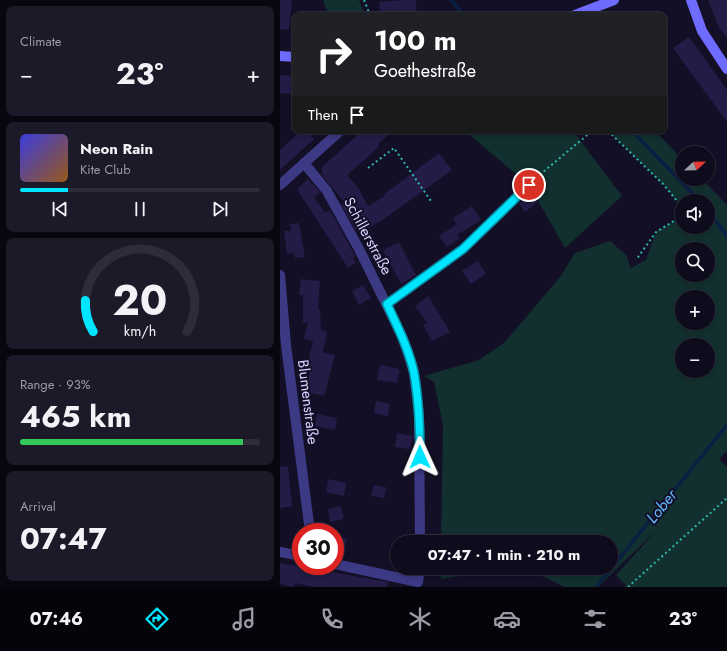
<!DOCTYPE html>
<meta charset="utf-8">
<style>
:root{--surface:#0e0b1c;--page:#1c1929;--text:#f1f3f6;--muted:#9b9ba3;--line:#2e2b3b;--accent:#00e5ff}
body{margin:0;font-family:Jost,sans-serif;background:var(--page);color:var(--text);height:100vh;display:flex;flex-direction:column;font-size:15px;white-space:nowrap}
*{box-sizing:border-box;margin:0}
p{font-size:13px;color:var(--muted)}
.icon{flex:none;width:22px;height:22px;fill:none;stroke:currentColor;stroke-width:2;stroke-linecap:round;stroke-linejoin:round}
.map{position:relative;flex:1;overflow:hidden}
.drawer{display:flex;flex-direction:column;gap:6px;padding:6px;background:#08060f;width:280px}
.drawer>*{flex:none}
.banner{position:absolute;left:12px;top:12px;width:375px;height:122px;border-radius:8px;box-shadow:0 2px 6px #0003,0 0 0 1px var(--line);background:#202124;color:#fff;overflow:hidden}
.needle{width:26px;rotate:68deg}
.controls{position:absolute;left:395px;top:146px;display:grid;gap:8px}
.controls a{display:grid;place-items:center;width:40px;height:40px;border-radius:50%;background:var(--surface);box-shadow:0 2px 6px #0003,0 0 0 1px var(--line);font-size:20px}
.speed{position:absolute;left:12px;top:523px;display:flex;gap:8px;font-size:20px;font-weight:700;text-align:center}
.speed>*{display:grid;place-content:center;width:52px;height:52px;border-radius:50%;background:var(--surface);box-shadow:0 2px 6px #0003,0 0 0 1px var(--line);line-height:1}
.speed .limit{border:6px solid #d22;background:#fff;color:#111}
.pin{position:absolute;display:grid;place-items:center;width:34px;height:34px;color:#fff;margin:-17px;border:2px solid #fff;border-radius:50%;box-shadow:0 1px 4px #0007}
.me{position:absolute;width:44px;margin:-22px;rotate:359deg;stroke-linejoin:round;filter:drop-shadow(0 0 3px #0008)}
.turn{display:flex;align-items:center;gap:14px;height:84px;padding:0 16px;font-size:18px}
.turn .icon{width:52px;height:52px;stroke-width:2.5}
.turn b{display:block;font-size:28px;line-height:34px}
.then{display:flex;align-items:center;height:38px;padding:0 16px;background:#0003;gap:8px;font-size:15px}
.big{font-size:30px;font-weight:700;line-height:1.1}
.drawer .tile{flex:1;display:flex;flex-direction:column;justify-content:center;gap:6px;min-width:0;padding:0 14px;border-radius:8px;background:var(--page)}
.drawer .dial{align-items:center;gap:0}
.dial svg{height:104px;overflow:visible;fill:none;stroke:var(--line);stroke-width:7;stroke-linecap:round;text-anchor:middle}
.dial text{fill:var(--text);stroke:none}
.song{display:flex;align-items:center;gap:12px}
.cover{width:48px;height:48px;border-radius:6px;background:linear-gradient(135deg,hsl(240 70% 55%),hsl(30 70% 35%))}
.played{height:4px;border-radius:2px;background:linear-gradient(90deg,var(--accent) 20%,var(--line) 20%)}
.keys{display:flex;justify-content:space-around;direction:ltr}
.heat{display:flex;justify-content:space-between;align-items:center;font-size:22px;direction:ltr}
.charge{height:6px;border-radius:3px;background:linear-gradient(90deg,#34c759 93%,var(--line) 0)}
.trip{position:absolute;left:110px;top:535px;width:228px;height:40px;border-radius:20px;background:var(--surface);box-shadow:0 2px 6px #0003,0 0 0 1px var(--line);font-weight:700;line-height:40px;text-align:center}
.dock{display:flex;height:64px;justify-content:space-around;align-items:center;background:#06040b;color:var(--muted)}
.dock .icon{width:28px;height:28px}
.dock .selected{color:var(--accent)}
.dock b{font-size:18px;color:var(--text)}
main{display:flex;flex:1;min-height:0}
.map>svg:first-child{display:block}
.green{fill:#12302f;fill-rule:evenodd}
.lines{fill:none;stroke-linecap:round;stroke-linejoin:round}
.stream{stroke:#0a1f44;stroke-width:3.5}
.building{fill:#241b47}
.path{stroke:#2fb8b0;stroke-width:2;stroke-dasharray:2 3;stroke-linecap:butt}
.street{stroke:#3d3a85;stroke-width:10}
.secondary{stroke:#6f6bff;stroke-width:10}
.route-casing{stroke:#0095a6;stroke-width:10}
.route{stroke:#00e5ff;stroke-width:7}
.labels{text-anchor:middle;stroke-width:4;stroke-linejoin:round;paint-order:stroke}
.street-label{font-size:15px;fill:#d9d4ff;stroke:#130f26}
.water-label{font-size:16px;font-style:italic;fill:#62b6ff;stroke:#130f26}
</style>
<main>
<section class="drawer">
<div class="tile"><p>Climate</p>
<div class="heat"><a>−</a><b class="big">23°</b><a>+</a></div>
</div>
<div class="tile">
<div class="song"><i class="cover"></i><div><b>Neon Rain</b><p>Kite Club</p></div></div>
<div class="played"></div>
<div class="keys"><svg class="icon" aria-label="previous" viewBox="0 0 24 24"><path d="M18 5L8 12l10 7zM5 5v14"/></svg><svg class="icon" aria-label="pause" viewBox="0 0 24 24"><path d="M8 5v14M16 5v14"/></svg><svg class="icon" aria-label="next" viewBox="0 0 24 24"><path d="M6 5l10 7-10 7zM19 5v14"/></svg></div>
</div>
<div class="tile dial"><svg viewBox="0 0 100 80">
<path d="M14 69A42 42 0 1 1 86 69"/>
<path d="M14 69A42 42 0 0 1 8 45" stroke="#00e5ff"/>
<text x="50" y="56" font-size="32" font-weight="700">20</text>
<text x="50" y="72" font-size="11">km/h</text>
</svg></div>
<div class="tile"><p>Range · 93%</p><b class="big">465 km</b><div class="charge"></div></div>
<div class="tile"><p>Arrival</p><b class="big">07:47</b></div>
</section>
<div class="map">
<svg width="447" height="587" viewBox="0 0 447 587">
<rect width="100%" height="100%" fill="#130f26"/>
<g class="green">
<polygon points="43,0 79,0 84,13 51,15 48,13"/>
<polygon points="185,131 293,131 342,196 285,248 249,185"/>
<path d="M 328,131 L 375,131 L 402,159 L 402,179 L 422,179 L 447,205 L 447,451 L 439,459 L 447,467 L 447,587 L 347,587 L 336,575 L 377,530 L 318,587 L 284,587 L 248,568 L 331,568 L 331,542 L 161,542 L 163,425 L 154,382 L 144,376 L 199,360 L 225,342 L 280,277 L 295,253 L 330,241 L 346,255 L 351,268 L 366,260 L 376,232 L 402,216 L 402,207 L 383,184 ZM 402,201 L 428,201 L 428,227 L 402,227 ZM 402,249 L 428,249 L 428,275 L 402,275 ZM 402,297 L 428,297 L 428,323 L 402,323 ZM 402,345 L 428,345 L 428,371 L 402,371 Z"/>
<polygon points="161,568 224,568 161,579"/>
</g>
<g class="lines">
<g class="stream">
<polyline points="171,0 184,15"/>
<polyline points="230,15 242,12 247,15"/>
<polyline points="352,131 420,201"/>
<polyline points="428,210 447,236"/>
<polyline points="316,587 447,425"/>
</g>
</g>
<g class="building">
<polygon points="0,0 12,0 9,30 0,29"/>
<polygon points="122,0 136,0 137,15 101,15 99,2"/>
<polygon points="428,0 447,0 447,38 439,28"/>
<polygon points="409,37 447,90 447,122 393,48"/>
<polygon points="0,75 14,76 12,94 0,93"/>
<polygon points="21,131 26,131 34,139 0,170 0,150"/>
<polygon points="82,131 113,131 98,144 99,147 67,175 77,186 88,206 105,196 103,195 159,153 172,170 104,219 84,231 75,229 61,204 64,202 42,175 42,167"/>
<polygon points="28,179 40,192 34,197 45,213 50,210 75,256 73,258 76,263 68,268 17,189"/>
<polygon points="251,193 258,202 245,212 239,204"/>
<polygon points="192,206 201,220 177,235 180,238 167,247 159,236 177,224 173,218"/>
<polygon points="19,223 25,257 15,258 14,253 7,254 4,231 11,231 10,224"/>
<polygon points="119,242 136,275 121,284 103,250"/>
<polygon points="198,261 206,274 191,284 182,271"/>
<polygon points="21,279 40,281 38,309 40,309 41,330 47,332 43,352 55,355 44,396 25,392 31,366 27,365 33,341 24,339 28,322 23,323 23,295 19,295"/>
<polygon points="83,285 91,298 79,305 72,291"/>
<polygon points="148,296 170,332 152,341 143,325 147,323 135,306"/>
<polygon points="100,365 120,369 117,383 97,380"/>
<polygon points="96,401 110,404 108,416 94,413"/>
<polygon points="37,414 57,418 55,430 35,426"/>
<polygon points="117,433 133,436 130,449 115,447"/>
<polygon points="8,466 12,506 0,508 0,467"/>
<polygon points="48,479 66,483 64,496 46,492"/>
<polygon points="94,485 106,487 104,498 91,496"/>
<polygon points="61,506 64,519 50,522 48,509"/>
<polygon points="55,537 67,539 65,553 55,551"/>
<polygon points="0,563 108,582 107,587 35,587 15,583 13,587 0,584"/>
</g>
<g class="lines">
<g class="path">
<polyline points="84,0 90,15"/>
<polyline points="328,131 383,184 402,207 402,216 376,232 356,260"/>
<polyline points="88,168 114,148 151,201"/>
<polyline points="256,178 312,131"/>
<polyline points="348,587 447,498"/>
</g>
<g class="street">
<polyline points="24,163 47,191 79,249 122,336 134,372 139,415 140,542"/>
<polyline points="0,185 60,131"/>
<polyline points="0,275 6,345 30,532"/>
<polyline points="107,304 183,249 249,185"/>
<polyline points="0,552 21,556"/>
<polyline points="55,564 138,582 140,568"/>
</g>
<g class="secondary">
<polyline points="411,0 422,31 447,69"/>
<polyline points="295,15 334,0"/>
<polyline points="0,56 15,57"/>
</g>
</g>
<g class="lines">
<defs>
<path id="route" d="M 140,457 C 140,429 139,401 134,373 C 129,349 117,326 107,304 L 183,249 L 249,185"/>
</defs>
<use href="#route" class="route-casing"/>
<use href="#route" class="route"/>
</g>
<g class="labels">
<g class="street-label">
<text transform="translate(88 236) rotate(62)" y="5">Schillerstraße</text>
<text transform="translate(28 402) rotate(83)" y="5">Blumenstraße</text>
</g>
<g class="water-label">
<text transform="translate(381 506) rotate(-51)" y="6">Lober</text>
</g>
</g>
</svg>
<div class="controls">
<a><svg class="needle" viewBox="-14 -14 28 28"><path d="M0-13l5 13h-10z" fill="#e53935"/><path d="M0 13l5-13h-10z" fill="#9b9ba3"/></svg></a>
<a><svg class="icon" aria-label="sound" viewBox="0 0 24 24"><path d="M4 9h4l5-4v14l-5-4H4zM17 9q2 3 0 6"/></svg></a>
<a><svg class="icon" aria-label="search" viewBox="0 0 24 24"><circle cx="10" cy="10" r="6"/><path d="M15 15l6 6"/></svg></a>
<a>+</a>
<a>−</a>
</div>
<div class="speed"><div class="limit">30</div></div>
<div class="pin" style="left:249px;top:185px;background:#d93025"><svg class="icon" aria-label="arrive" viewBox="0 0 24 24"><path d="M6 21V4h12l-3 4 3 4H6"/></svg></div>
<svg class="me" style="left:140px;top:457px" viewBox="-20 -20 40 40"><path d="M0-17L14 15 0 8-14 15z" fill="#00e5ff" stroke="#fff" stroke-width="4"/></svg>
<div class="trip">07:47 · 1 min · 210 m</div>
<div class="banner">
<div class="turn"><svg class="icon" aria-label="right" viewBox="0 0 24 24"><path d="M7 20v-9h11M14 6l5 5-5 5"/></svg><div><b>100 m</b>Goethestraße</div></div>
<div class="then">Then<svg class="icon" aria-label="arrive" viewBox="0 0 24 24"><path d="M6 21V4h12l-3 4 3 4H6"/></svg></div>
</div>
</div>
</main>
<nav class="dock">
<b>07:46</b>
<svg class="icon selected" aria-label="directions" viewBox="0 0 24 24"><path d="M12 3l9 9-9 9-9-9zM9 14v-3h6M13 9l2 2-2 2"/></svg>
<svg class="icon" aria-label="music" viewBox="0 0 24 24"><path d="M9 18V5l10-2v13"/><circle cx="6" cy="18" r="3"/><circle cx="16" cy="16" r="3"/></svg>
<svg class="icon" aria-label="phone" viewBox="0 0 24 24"><path d="M5 4h4l2 5-3 2q2 4 5 5l2-3 5 2v4C11 20 4 13 5 4z"/></svg>
<svg class="icon" aria-label="climate" viewBox="0 0 24 24"><path d="M12 3v18M4 7l16 10M4 17L20 7"/></svg>
<svg class="icon" aria-label="car" viewBox="0 0 24 24"><path d="M5 17H2v-5l4-1 3-4h7l3 4 3 1v5h-3M9 17h6M6 11h13"/><circle cx="7" cy="17" r="2"/><circle cx="17" cy="17" r="2"/></svg>
<svg class="icon" aria-label="filters" viewBox="0 0 24 24"><path d="M4 7h16M4 17h16"/><circle cx="9" cy="7" r="2"/><circle cx="15" cy="17" r="2"/></svg>
<b>23°</b>
</nav>
